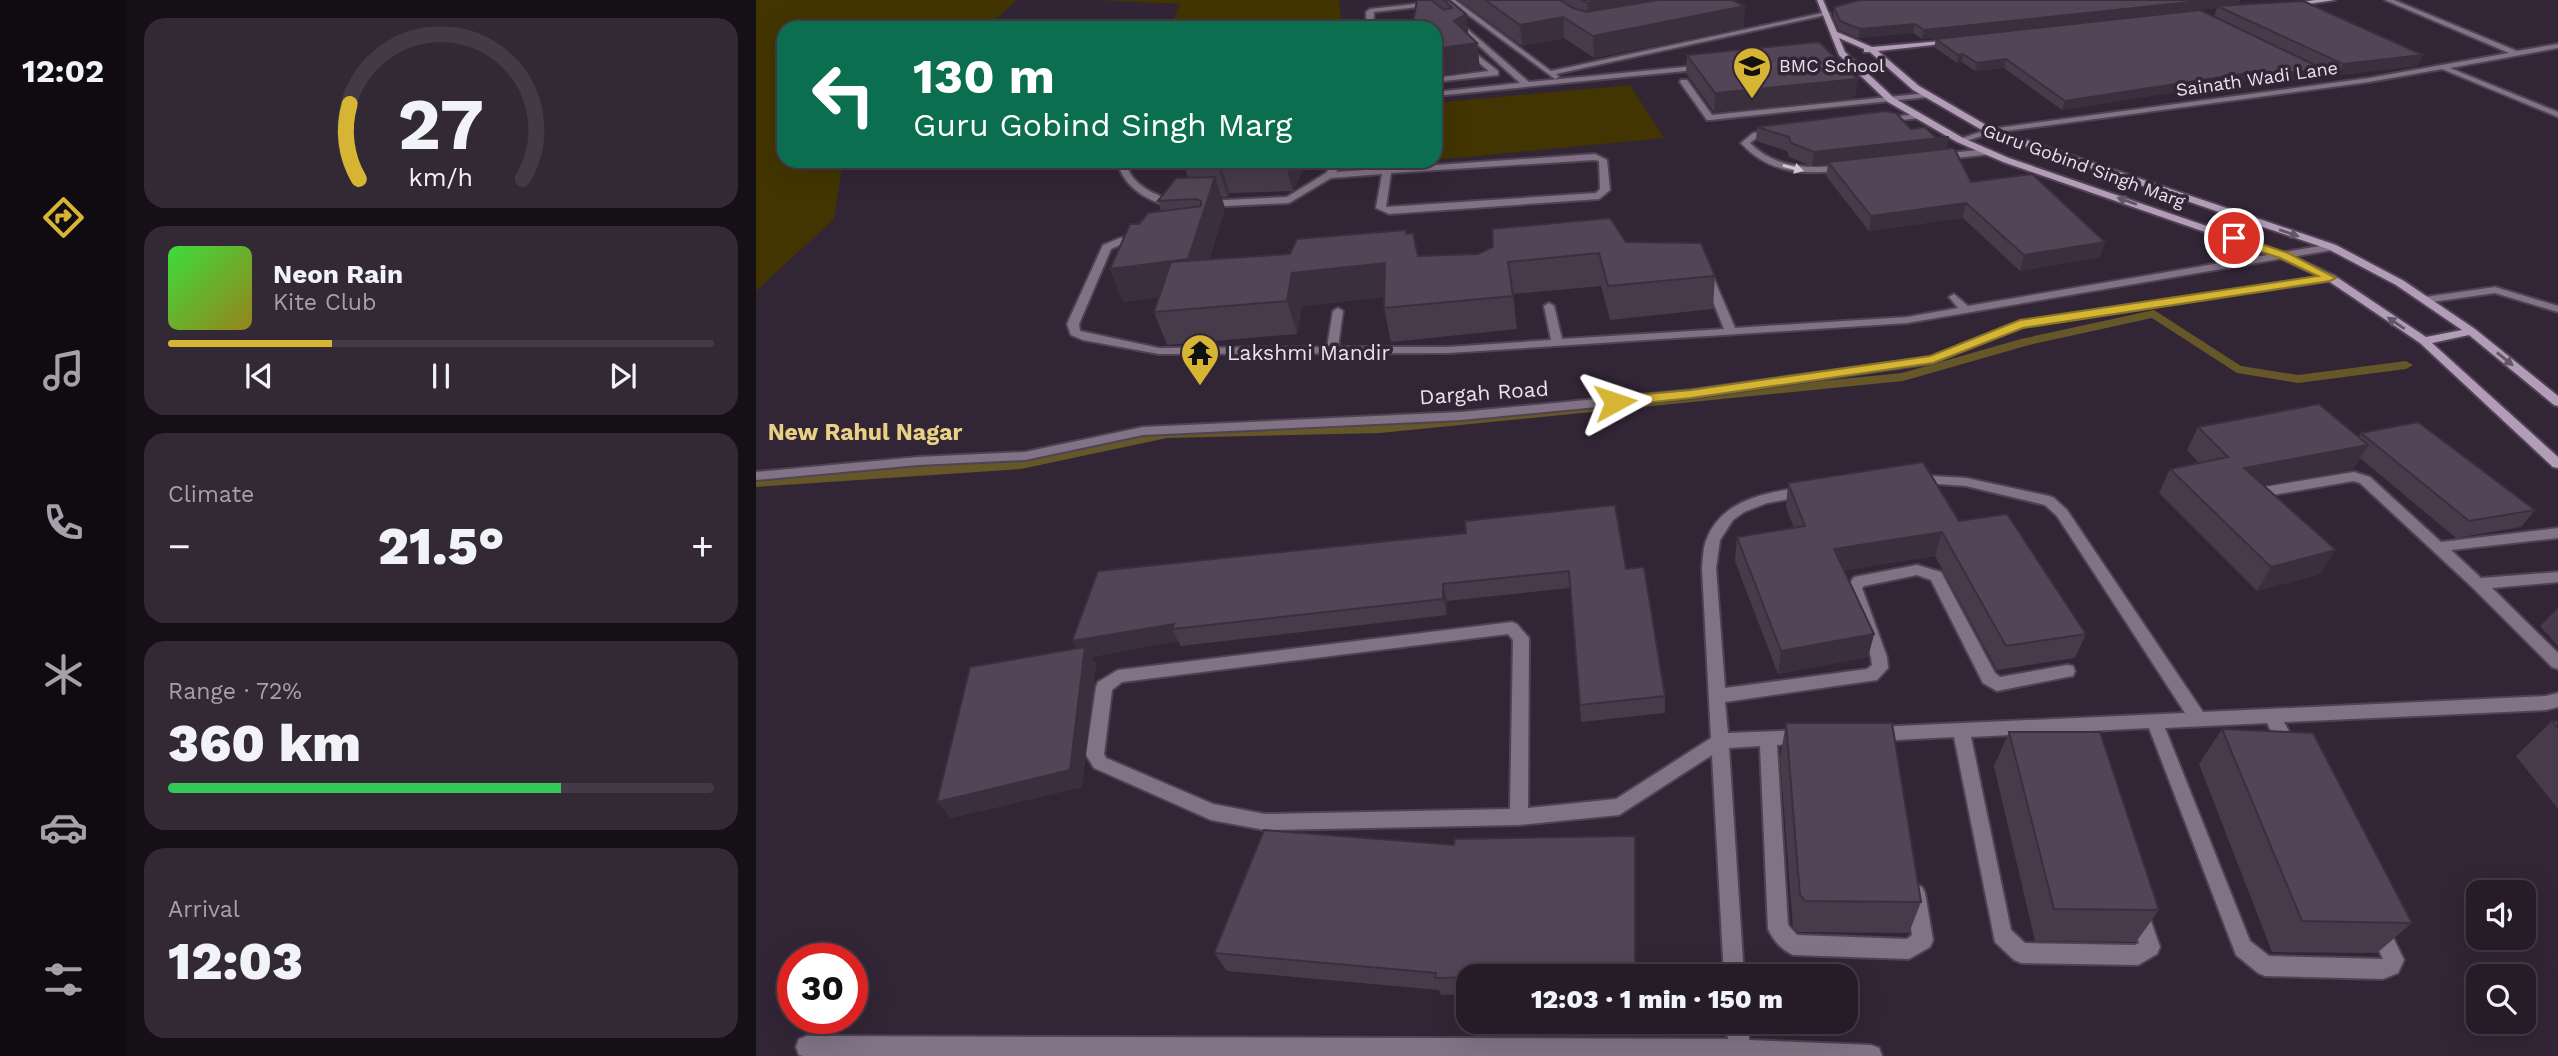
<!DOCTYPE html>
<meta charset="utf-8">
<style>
:root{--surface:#261c28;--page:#322934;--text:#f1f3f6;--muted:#a4a1a8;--line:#423a45;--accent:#d6b534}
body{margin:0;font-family:"Work Sans",sans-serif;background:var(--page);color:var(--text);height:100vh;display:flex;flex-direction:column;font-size:26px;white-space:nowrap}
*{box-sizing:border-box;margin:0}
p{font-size:23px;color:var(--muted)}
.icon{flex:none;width:38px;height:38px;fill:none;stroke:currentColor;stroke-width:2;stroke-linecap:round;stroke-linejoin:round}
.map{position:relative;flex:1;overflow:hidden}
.side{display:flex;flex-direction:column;gap:18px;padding:18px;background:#150f16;width:630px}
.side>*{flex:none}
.banner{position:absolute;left:21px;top:21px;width:665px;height:147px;border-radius:21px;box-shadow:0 7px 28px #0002,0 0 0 2px var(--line);background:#0b6e4f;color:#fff;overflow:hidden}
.buttons{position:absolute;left:1710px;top:880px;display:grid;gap:14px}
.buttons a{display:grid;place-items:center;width:70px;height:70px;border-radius:14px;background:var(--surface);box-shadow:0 7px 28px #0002,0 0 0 2px var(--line);font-size:35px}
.speed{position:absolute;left:21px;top:943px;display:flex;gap:14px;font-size:35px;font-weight:700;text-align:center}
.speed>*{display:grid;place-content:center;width:91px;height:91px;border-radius:50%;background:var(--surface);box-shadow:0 7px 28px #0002,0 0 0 2px var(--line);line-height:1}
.speed .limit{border:10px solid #d22;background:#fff;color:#111}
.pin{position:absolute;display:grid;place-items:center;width:60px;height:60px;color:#fff;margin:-30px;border:4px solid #fff;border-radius:50%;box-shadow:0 2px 7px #0007}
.me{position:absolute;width:77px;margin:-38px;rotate:85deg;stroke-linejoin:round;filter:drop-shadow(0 0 5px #0008)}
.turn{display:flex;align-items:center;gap:24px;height:147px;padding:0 21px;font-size:32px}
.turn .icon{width:91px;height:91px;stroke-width:2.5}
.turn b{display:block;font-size:49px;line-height:60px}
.big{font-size:52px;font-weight:800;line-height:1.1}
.side .tile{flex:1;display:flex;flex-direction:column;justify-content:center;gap:10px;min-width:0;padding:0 24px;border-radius:21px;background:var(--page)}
.side .dial{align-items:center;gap:0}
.dial svg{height:182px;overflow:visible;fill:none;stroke:var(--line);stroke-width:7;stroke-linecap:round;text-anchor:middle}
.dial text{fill:var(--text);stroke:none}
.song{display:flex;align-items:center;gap:21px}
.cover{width:84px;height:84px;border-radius:10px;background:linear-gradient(135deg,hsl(120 70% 55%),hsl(50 70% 35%))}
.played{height:7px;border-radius:4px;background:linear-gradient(90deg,var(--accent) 30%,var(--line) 30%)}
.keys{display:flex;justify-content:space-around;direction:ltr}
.heat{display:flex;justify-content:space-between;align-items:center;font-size:38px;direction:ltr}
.charge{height:10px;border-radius:5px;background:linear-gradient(90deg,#34c759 72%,var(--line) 0)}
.trip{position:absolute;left:700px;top:964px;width:402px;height:70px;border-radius:21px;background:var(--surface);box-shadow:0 7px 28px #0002,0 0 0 2px var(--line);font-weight:800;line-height:70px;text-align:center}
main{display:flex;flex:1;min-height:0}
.menu{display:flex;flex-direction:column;width:126px;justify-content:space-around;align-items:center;background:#0f0b10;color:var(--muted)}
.menu .icon{width:49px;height:49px}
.menu .active{color:var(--accent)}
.menu b{font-size:32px;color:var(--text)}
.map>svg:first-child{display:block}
.green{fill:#423501}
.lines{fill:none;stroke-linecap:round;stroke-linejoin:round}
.stream{fill:#655728;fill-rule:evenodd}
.lane-casing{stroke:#4f4353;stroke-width:4}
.street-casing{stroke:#4f4353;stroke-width:4}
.secondary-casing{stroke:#4f4353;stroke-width:4}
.lane{fill:#817385;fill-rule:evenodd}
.street{fill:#817385;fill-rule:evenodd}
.secondary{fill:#b29cb8;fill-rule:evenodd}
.wall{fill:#473b4b}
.shaded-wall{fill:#3a303d}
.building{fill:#534557;stroke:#3a303d;stroke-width:2}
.oneway{fill:#d0c6d2}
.oneway2{fill:#65556a}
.route{fill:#d6b534;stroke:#8b7622;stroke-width:2}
.labels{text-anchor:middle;stroke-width:7;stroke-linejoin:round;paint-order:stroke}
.far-poi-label{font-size:18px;fill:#eae1ec;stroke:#322536;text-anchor:start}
.far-street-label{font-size:18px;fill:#eae1ec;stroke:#322536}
.poi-label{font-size:21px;fill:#eae1ec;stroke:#322536;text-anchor:start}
.street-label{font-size:21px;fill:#eae1ec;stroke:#322536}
.neighbourhood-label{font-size:23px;font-weight:bold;fill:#e8d184;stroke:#322536}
</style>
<main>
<nav class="menu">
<b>12:02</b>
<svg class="icon active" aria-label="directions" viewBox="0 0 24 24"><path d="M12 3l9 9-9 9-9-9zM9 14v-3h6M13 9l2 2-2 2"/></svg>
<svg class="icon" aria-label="music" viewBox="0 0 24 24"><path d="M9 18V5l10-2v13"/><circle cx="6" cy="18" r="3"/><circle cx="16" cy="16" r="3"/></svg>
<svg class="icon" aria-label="phone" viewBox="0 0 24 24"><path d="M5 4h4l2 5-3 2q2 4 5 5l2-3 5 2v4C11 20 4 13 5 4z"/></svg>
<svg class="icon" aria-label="climate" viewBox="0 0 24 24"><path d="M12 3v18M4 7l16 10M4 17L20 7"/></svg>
<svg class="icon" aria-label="car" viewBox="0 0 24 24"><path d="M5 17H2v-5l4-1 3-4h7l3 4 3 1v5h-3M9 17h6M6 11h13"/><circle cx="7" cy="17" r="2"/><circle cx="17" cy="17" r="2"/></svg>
<svg class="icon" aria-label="filters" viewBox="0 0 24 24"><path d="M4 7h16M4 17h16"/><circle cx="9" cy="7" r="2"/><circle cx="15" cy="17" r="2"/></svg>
</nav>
<section class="side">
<div class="tile dial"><svg viewBox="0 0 100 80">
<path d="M14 69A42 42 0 1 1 86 69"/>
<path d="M14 69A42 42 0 0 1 10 36" stroke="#d6b534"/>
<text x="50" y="56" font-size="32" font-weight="700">27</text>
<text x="50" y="72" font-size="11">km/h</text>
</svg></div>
<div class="tile">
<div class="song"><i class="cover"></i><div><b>Neon Rain</b><p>Kite Club</p></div></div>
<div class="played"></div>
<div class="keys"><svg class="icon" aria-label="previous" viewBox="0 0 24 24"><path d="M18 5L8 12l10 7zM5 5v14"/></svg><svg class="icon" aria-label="pause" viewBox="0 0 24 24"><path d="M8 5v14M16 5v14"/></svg><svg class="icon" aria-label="next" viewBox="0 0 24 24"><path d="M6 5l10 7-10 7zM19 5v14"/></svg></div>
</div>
<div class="tile"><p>Climate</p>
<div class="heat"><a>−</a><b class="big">21.5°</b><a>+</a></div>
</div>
<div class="tile"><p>Range · 72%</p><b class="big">360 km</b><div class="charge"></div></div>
<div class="tile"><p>Arrival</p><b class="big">12:03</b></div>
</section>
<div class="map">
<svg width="1802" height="1056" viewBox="0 0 1802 1056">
<rect width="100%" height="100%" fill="#322536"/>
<g class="green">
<polygon points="0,0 261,0 230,28 28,28 28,161 87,161 78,219 0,291"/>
<polygon points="340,0 583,0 586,28 414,28 424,4"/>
<polygon points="874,85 908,138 679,160 679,103"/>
</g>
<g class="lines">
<polygon class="stream" points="1398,310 1485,366 1542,375 1650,361 1657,365 1650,369 1542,383 1481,373 1396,318 1273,345 1147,381 624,433 411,438 265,469 0,487 0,477 265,459 411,430 624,425 1146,373 1265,339"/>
<defs>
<polygon id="lane" points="925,80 931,80 956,115 1172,93 1176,95 1172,97 954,120 951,120 924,82"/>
<g id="street">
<polygon points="692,0 699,0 795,71 1071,12 1074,14 800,74 803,77 799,79"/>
<polygon points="1629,0 1638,0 1761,51 1802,44 1802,48 1694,68 1802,112 1802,117 1686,69 1613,82 1235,133 1204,143 1200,140 1234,129 1613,78 1753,53"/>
<polygon points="677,2 679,5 618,12 617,28 611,28 610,12 614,9"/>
<polygon points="697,20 701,20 773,82 949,65 953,67 949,69 679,96 679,92 764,83 697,22"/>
<polygon points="710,46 742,71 742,75 679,82 679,78 733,71 707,50"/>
<polygon points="1162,114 1165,114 1165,118 1126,122 1122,120 1126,118"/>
<path d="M 1019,130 L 1023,133 L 1022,135 L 1002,137 L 994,143 C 1020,169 1054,169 1089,165 L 1093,168 C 1086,172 1075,172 1066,172 C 1035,174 1006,167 985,143 L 997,133 Z"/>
<polygon points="1232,149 1236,152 1235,154 1183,160 1179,157 1183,154"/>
<path d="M 839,154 L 851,160 L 854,190 L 843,199 L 633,214 L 620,208 L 626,174 L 575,178 L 533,203 L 450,207 L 445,204 L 450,201 L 531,197 L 570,173 L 579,161 L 588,161 L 580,172 ZM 838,160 L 843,161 L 844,189 L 840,193 L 630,207 L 635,173 Z"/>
<path d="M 369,161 L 377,161 L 372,169 C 380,188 404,197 422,202 L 422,206 C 401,207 371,190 364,169 Z"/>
<polygon points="386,237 389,238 389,242 366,244 355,249 323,324 324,331 403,348 571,347 577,311 582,308 587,311 582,347 692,347 795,340 788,306 793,303 798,306 806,339 968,329 945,272 950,269 955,272 979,328 1151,317 1202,308 1193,297 1198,294 1212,306 1576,244 1581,247 1576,250 1151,323 692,353 403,354 327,340 315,335 311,324 347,245 364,238"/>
<polygon points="1575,275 1579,276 1579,280 1266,327 1177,363 935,398 705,420 387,435 269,460 162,465 0,480 0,472 162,457 269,452 387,427 705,412 935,390 1175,357 1264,321"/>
<polygon points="1739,287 1802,306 1802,312 1739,293 1669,303 1664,300 1669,297"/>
<polygon points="1598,472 1614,477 1685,542 1802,528 1802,538 1695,550 1725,578 1802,572 1802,582 1736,588 1802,653 1802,669 1796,667 1717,588 1604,483 1597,481 1511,496 1506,502 1501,504 1494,499 1502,489 1507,487"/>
<polygon points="1160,475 1210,478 1293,496 1298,498 1311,510 1447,712 1790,696 1802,693 1802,707 1790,710 1528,722 1542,749 1539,754 1533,756 1527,754 1511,723 1409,728 1494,941 1513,956 1627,959 1613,930 1616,923 1623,920 1630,923 1648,960 1642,973 1627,979 1509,976 1502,973 1480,955 1393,728 1215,737 1255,930 1269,943 1379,945 1383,943 1373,914 1376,907 1383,905 1390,907 1404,947 1401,954 1382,965 1265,963 1258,960 1239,942 1198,737 1119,741 1113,739 1111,734 1113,729 1119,727 1429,713 1301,516 1289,505 1210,486 1155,482 1153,479"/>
<path d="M 1050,487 L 1057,492 L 1055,495 L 1011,503 L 988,512 L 977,520 L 964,540 L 960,568 L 969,688 L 1111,669 L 1116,665 L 1115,657 L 1091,587 L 1098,577 L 1161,565 L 1185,572 L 1239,673 L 1244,677 L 1311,665 L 1317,666 L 1319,671 L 1317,676 L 1311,677 L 1241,691 L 1227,683 L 1175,580 L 1161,575 L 1108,586 L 1106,588 L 1131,657 L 1132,668 L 1121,680 L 969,702 L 972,733 L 1046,730 L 1052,732 L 1054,737 L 1052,742 L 1021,745 L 1032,925 L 1041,935 L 1151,939 L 1156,935 L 1149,893 L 1152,887 L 1159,884 L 1166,887 L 1169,893 L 1177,940 L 1174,947 L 1153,959 L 1037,955 C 1026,950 1017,940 1012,929 L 1004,746 L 973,748 L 988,976 L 968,976 L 956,755 L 863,815 L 763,825 L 509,830 L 455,820 L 338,768 L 330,755 L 340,687 L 342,682 L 362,670 L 756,622 L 761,624 L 773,638 L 772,808 L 860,799 L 955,738 L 946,568 C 947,559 947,549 950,541 C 965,499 1011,492 1050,487 ZM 752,634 L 757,640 L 754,809 L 509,814 L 457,804 L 350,758 L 348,754 L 356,690 L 366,682 Z"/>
<polygon points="970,1022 992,1022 993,1040 1115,1045 1123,1048 1126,1056 47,1056 43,1055 40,1047 43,1039 51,1036 972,1039"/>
</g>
<g id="secondary">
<path d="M 1061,0 L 1067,0 L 1081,32 L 1116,47 L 1197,40 L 1195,43 L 1122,51 L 1163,86 L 1237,129 L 1580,245 L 1648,281 L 1719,329 L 1802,396 L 1802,406 L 1798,405 L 1713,335 L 1676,343 L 1802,457 L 1802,468 L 1797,467 L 1664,343 L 1571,280 L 1524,258 L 1247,162 L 1201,142 L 1132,102 L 1083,55 ZM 1083,38 L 1108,49 L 1108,52 L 1114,52 L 1157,90 L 1231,133 L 1572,249 L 1640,285 L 1706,330 L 1670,337 L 1579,276 L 1532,254 L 1253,158 L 1207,138 L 1138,98 L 1089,52 Z"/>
<polygon points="1559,0 1579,0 1532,7 1529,5"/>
</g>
</defs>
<use href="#lane" class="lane-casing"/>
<use href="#street" class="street-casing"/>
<use href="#secondary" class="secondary-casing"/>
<use href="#lane" class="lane"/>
<use href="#street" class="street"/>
<use href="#secondary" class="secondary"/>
</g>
<g class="wall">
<polygon points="677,0 693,0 710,14 712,35 721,43 724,70"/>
<polygon points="703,0 976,0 988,27 838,58 808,38 766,46"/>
<polygon points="1104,0 1484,0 1482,5 1667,55 1661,66 1582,75 1458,16 1461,8 1166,39 1157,33 1102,38 1083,30 1077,16 1078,7"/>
<polygon points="1180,39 1567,69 1563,77 1508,83 1501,79 1306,110 1248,68 1219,71 1206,62 1201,63 1178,47"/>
<polygon points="931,55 1099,98 958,112 930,73"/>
<polygon points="1001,127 1155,129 1191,148 1215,182 1344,257 1264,271 1207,218 1113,231 1070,176 1072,165 1056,166 1033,157 1031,151 1000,141"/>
<polygon points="434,161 551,161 537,191 473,193 472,197 465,197 469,208 453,260 534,254 650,234 662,256 722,254 870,242 959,276 957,309 854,320 845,286 757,294 761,329 635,342 628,308 628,297 546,306 541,334 411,345 398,312 403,297 367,302 354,269 383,224 405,211 402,201 432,178 429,168"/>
<polygon points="1442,427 1602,437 1605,433 1779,510 1765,527 1700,538 1604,458 1597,469 1508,486 1564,574 1501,591 1403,493 1414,469 1443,463 1431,450"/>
<polygon points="1032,483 1203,521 1330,634 1319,658 1241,670 1179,556 1088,570 1118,634 1112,657 1022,674 979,561 981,537 1038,528 1030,507"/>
<polygon points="870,569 909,696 909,713 825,722 814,588 691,601 691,615 425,646 422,641 335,657 340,664 326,787 195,818 181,802 321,648 342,571"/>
<polygon points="1802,608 1802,646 1784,626"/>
<polygon points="1796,721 1802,721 1802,809 1760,756"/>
<polygon points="1030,723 1165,902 1153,933 1042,932 1037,927 1024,758"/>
<polygon points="1466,729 1656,923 1621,953 1516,952 1443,764"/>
<polygon points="1253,732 1403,910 1380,942 1279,941 1238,766"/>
<polygon points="879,855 879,976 712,976 712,994 685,995 683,990 471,971 458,953"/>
</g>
<g class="shaded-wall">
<polygon points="846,0 915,0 832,23 831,3"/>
<polygon points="1454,0 1484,0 1482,5 1461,6 1461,8 1166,39 1168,30"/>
<polygon points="989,6 988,27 838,58 837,36"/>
<polygon points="710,14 713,40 721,43 724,70 679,77 679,49 698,21"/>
<polygon points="807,17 808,38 766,46 764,25"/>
<polygon points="1159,24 1157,33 1102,38 1104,29"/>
<polygon points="1207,54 1206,62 1201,63 1202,55"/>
<polygon points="1667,55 1661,66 1582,75 1587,64"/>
<polygon points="1250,59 1248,68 1219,71 1221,63"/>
<polygon points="1567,69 1563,77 1508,83 1512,75"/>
<polygon points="1504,71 1501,79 1306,110 1309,101"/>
<polygon points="1102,79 1099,98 958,112 959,93"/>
<polygon points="1193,137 1190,151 1072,162 1072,165 1056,166 1058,152"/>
<polygon points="529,161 551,161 537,191"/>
<polygon points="464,162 473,193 472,197 462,167"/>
<polygon points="459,177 469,208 444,292 367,302 354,269 432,259"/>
<polygon points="1210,203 1207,218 1113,231 1115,216"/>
<polygon points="1349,242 1344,257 1264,271 1268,255"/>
<polygon points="629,263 636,296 546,306 541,334 531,301 536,273"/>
<polygon points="1612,445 1597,469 1476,492 1488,468"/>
<polygon points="1186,532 1179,556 1074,573 1078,549"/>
<polygon points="1580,550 1564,574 1501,591 1515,567"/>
<polygon points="687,584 691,601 691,615 687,599"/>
<polygon points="418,624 416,629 422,641 335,657 340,664 326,787 195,818 181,802 327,658 316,641"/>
<polygon points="1118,634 1112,657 1022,674 1025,651"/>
</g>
<g class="building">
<polygon points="661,0 675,0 688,10 696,8 688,0 693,0 710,14 698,21 721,43 679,49 679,28 656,28"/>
<polygon points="729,0 804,0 817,8 830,12 902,0 976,0 989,6 837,36 807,17 764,25"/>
<polygon points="826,0 846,0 831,3"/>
<polygon points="1104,0 1454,0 1168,30 1159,24 1104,29 1084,21 1078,7"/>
<polygon points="1547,1 1667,55 1587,64 1461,6"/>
<polygon points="1444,10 1567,69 1512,75 1504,71 1309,101 1250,59 1221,63 1207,54 1202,55 1180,39"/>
<polygon points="1063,42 1102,79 959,93 931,55"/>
<polygon points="1129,111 1140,113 1155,129 1169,127 1180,138 1193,137 1058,152 1035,143 1033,137 1001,127"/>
<polygon points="1198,148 1215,182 1276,174 1349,242 1268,255 1210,203 1115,216 1072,162"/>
<polygon points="434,161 515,161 464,162 462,167 429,168"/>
<polygon points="459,177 432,259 354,269 374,224 383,224 392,213 445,206 445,201 440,199 402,201 420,178"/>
<polygon points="854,218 870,242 945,243 959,276 852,286 843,253 752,262 757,296 628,308 629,263 536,273 531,301 398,312 415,262 534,254 541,239 650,230 650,234 657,233 662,256 722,254 737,247 736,229"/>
<polygon points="1563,404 1612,445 1488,468 1580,550 1515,567 1414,469 1472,457 1442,427"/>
<polygon points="1662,422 1779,510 1713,521 1605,433"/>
<polygon points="1167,462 1203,521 1251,514 1330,634 1250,646 1186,532 1078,549 1118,634 1025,651 981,537 1049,526 1032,483"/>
<polygon points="859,505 870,569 888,567 909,696 824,705 813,571 687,584 687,599 416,629 418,624 316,641 342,571 710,533 709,521"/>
<polygon points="329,647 314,770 181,802 214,667"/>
<polygon points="1796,721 1802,721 1802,728"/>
<polygon points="1030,723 1136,723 1165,902 1049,901 1044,895"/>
<polygon points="1466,729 1557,733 1656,923 1546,921"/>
<polygon points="1253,732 1344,732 1403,910 1298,909"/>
<polygon points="508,830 698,845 699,839 879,836 879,974 679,978 680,973 458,953"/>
</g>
<defs><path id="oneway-solid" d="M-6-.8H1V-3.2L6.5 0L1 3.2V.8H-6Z" transform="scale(1.75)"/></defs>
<use class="oneway" href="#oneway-solid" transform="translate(1037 168) rotate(15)"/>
<g class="oneway2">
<use href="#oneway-solid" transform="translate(1371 201) rotate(-161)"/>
<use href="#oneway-solid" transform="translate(1533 233) rotate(19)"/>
<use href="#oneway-solid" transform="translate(1640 323) rotate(-146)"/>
<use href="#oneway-solid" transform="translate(1749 359) rotate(39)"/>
</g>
<polygon class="route" points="1478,235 1532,253 1580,278 1574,281 1267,328 1177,363 935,398 859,406 852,402 859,397 935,390 1174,356 1264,320 1562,276 1524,258 1474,241 1472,238"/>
<defs>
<symbol id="school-pin" viewBox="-11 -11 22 30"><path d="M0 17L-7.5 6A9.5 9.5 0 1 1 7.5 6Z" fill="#d6b534" stroke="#322536"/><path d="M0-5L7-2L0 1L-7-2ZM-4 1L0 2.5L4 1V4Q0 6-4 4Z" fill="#111"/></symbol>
<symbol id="temple-pin" viewBox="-11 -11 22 30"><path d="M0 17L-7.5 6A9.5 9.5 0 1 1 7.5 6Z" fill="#d6b534" stroke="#322536"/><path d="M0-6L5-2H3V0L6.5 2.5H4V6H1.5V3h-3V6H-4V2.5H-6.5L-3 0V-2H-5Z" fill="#111"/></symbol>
</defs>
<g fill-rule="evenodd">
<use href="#school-pin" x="974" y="44" width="44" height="60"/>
<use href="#temple-pin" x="422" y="331" width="44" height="60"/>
</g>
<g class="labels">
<g class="far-poi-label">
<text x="1023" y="72">BMC School</text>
</g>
<g class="far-street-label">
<text transform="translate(1501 79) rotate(-8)" y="6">Sainath Wadi Lane</text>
<text transform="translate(1328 166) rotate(20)" y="6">Guru Gobind Singh Marg</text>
</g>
<g class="poi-label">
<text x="471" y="360">Lakshmi Mandir</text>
</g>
<g class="street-label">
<text transform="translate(728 393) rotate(-4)" y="7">Dargah Road</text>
</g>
<g class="neighbourhood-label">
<text x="109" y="440">New Rahul Nagar</text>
</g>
</g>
</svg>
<div class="buttons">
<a><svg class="icon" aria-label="sound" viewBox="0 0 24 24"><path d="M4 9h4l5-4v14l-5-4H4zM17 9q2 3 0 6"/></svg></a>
<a><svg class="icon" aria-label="search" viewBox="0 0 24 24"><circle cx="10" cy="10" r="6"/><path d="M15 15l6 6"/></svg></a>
</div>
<div class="speed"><div class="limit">30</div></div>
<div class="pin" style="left:1478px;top:238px;background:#d93025"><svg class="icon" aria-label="arrive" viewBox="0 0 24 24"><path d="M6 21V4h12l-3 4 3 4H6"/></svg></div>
<svg class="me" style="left:859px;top:402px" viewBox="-20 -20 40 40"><path d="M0-17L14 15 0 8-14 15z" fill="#d6b534" stroke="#fff" stroke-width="4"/></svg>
<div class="trip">12:03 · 1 min · 150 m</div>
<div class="banner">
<div class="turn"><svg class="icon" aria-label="left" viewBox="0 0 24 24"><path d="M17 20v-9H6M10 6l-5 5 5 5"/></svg><div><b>130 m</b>Guru Gobind Singh Marg</div></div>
</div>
</div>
</main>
